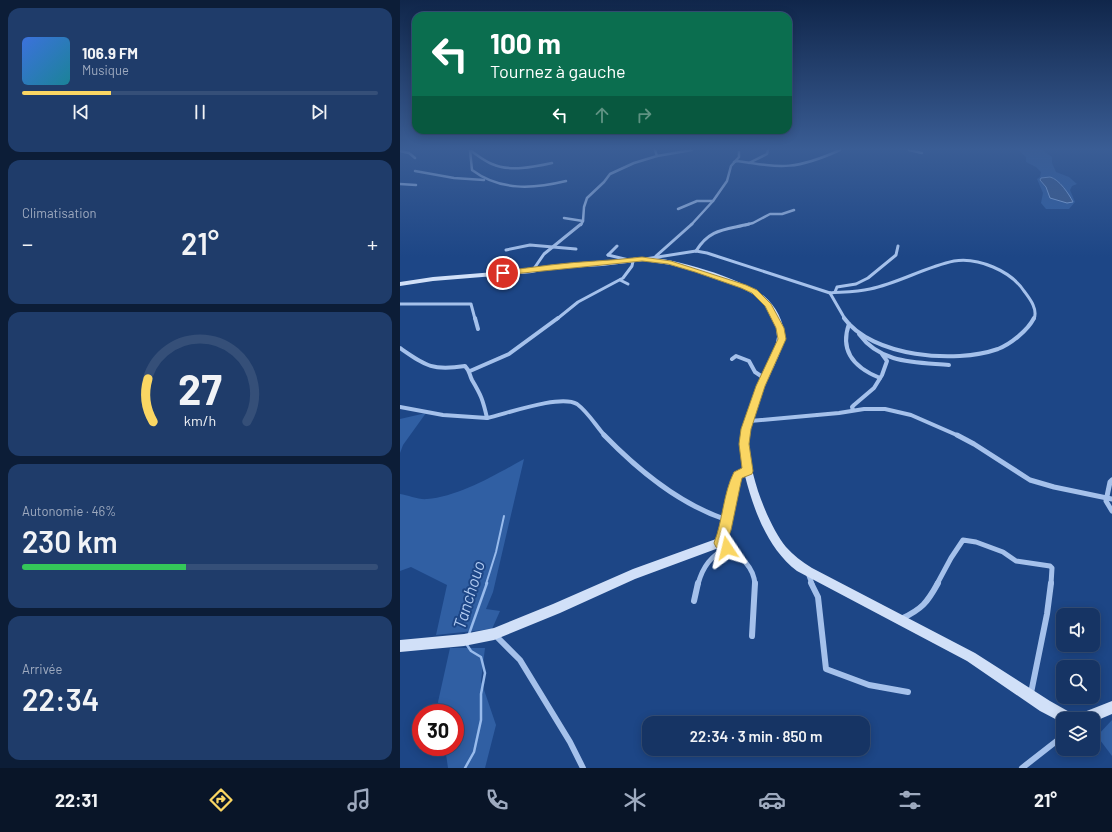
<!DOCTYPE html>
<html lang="fr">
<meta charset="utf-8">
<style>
:root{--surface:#163464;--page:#1f3c6a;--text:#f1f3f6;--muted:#9eaabf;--line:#354f78;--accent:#fad663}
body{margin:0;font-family:Barlow,sans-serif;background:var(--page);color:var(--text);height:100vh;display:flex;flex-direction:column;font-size:15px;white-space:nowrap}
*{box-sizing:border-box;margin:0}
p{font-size:13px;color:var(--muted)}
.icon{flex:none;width:22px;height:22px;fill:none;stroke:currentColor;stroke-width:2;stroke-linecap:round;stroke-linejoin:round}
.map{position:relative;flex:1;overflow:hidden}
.panel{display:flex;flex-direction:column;gap:8px;padding:8px;background:#0c1d37;width:400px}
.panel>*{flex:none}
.guide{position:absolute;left:12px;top:12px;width:380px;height:122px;border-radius:12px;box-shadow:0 2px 10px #0003,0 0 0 1px var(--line);background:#0b6e4f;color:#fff;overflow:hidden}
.controls{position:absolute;left:656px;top:608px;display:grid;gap:8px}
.controls a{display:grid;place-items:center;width:44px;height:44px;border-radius:8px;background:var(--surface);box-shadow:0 2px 10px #0003,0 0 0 1px var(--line);font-size:20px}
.speed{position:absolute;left:12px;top:704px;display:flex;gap:8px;font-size:20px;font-weight:700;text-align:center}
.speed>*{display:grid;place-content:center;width:52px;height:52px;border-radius:50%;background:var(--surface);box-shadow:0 2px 10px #0003,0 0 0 1px var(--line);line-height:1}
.speed .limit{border:6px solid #d22;background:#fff;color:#111}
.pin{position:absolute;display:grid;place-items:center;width:34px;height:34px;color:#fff;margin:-17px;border:2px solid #fff;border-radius:50%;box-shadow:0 1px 4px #0007}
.me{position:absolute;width:44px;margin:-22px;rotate:350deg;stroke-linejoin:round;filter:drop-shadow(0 0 3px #0008)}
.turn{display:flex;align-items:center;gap:14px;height:84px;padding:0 12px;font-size:18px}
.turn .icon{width:52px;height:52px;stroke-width:2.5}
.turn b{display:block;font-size:28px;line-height:34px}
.lanes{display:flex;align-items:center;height:38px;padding:0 12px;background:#0003;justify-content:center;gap:20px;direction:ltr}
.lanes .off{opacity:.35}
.big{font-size:30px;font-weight:600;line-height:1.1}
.panel .card{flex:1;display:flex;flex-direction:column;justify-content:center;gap:6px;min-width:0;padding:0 14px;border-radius:12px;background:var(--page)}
.panel .dial{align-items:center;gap:0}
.dial svg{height:104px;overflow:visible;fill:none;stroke:var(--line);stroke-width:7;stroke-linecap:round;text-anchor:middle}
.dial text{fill:var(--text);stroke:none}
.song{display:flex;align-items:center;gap:12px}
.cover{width:48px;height:48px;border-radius:6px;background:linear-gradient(135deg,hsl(220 70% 55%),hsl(190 70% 35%))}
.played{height:4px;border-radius:2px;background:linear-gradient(90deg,var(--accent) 25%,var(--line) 25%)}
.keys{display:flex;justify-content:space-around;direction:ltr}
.heat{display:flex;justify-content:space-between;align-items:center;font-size:22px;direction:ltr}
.charge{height:6px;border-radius:3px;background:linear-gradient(90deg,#34c759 46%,var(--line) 0)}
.trip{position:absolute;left:242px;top:716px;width:228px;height:40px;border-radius:12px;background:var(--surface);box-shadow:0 2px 10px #0003,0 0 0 1px var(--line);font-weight:600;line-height:40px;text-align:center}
.tabs{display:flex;height:64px;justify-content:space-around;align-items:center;background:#091528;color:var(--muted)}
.tabs .icon{width:28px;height:28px}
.tabs .active{color:var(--accent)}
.tabs b{font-size:18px;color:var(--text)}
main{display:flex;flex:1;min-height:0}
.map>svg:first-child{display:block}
.green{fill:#305fa3}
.water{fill:#3c5a89;stroke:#98bbec}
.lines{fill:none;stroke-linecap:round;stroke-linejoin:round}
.stream-far1{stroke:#98bbec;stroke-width:2}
.stream{stroke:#98bbec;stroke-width:2.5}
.street-far4{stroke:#a5c1eb;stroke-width:2.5}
.street-far3{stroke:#a5c1eb;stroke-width:3}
.street-far2{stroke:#a5c1eb;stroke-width:4}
.street-far1{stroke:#a5c1eb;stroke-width:5}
.street{stroke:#a5c1eb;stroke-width:6}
.secondary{fill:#d1e0f8;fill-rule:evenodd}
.route{fill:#fad663;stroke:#a28b40}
.labels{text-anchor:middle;stroke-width:4;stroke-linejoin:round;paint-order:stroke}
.near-water-label{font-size:17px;font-style:italic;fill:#b1cbf2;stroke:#1d4686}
</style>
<main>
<section class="panel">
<div class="card">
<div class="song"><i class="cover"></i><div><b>106.9 FM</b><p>Musique</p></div></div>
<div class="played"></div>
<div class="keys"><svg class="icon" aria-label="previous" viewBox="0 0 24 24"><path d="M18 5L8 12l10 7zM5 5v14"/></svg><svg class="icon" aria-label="pause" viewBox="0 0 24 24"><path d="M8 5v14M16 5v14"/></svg><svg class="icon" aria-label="next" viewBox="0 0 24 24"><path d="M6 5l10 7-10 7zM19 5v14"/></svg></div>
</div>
<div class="card"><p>Climatisation</p>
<div class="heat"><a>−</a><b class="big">21°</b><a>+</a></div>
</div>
<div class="card dial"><svg viewBox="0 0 100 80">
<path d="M14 69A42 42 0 1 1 86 69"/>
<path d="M14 69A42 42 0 0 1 10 36" stroke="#fad663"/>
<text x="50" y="56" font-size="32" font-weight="700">27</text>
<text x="50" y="72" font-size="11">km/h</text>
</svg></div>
<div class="card"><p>Autonomie · 46%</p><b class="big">230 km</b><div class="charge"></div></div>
<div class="card"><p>Arrivée</p><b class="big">22:34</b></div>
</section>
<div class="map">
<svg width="712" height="768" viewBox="0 0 712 768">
<rect width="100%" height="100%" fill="#1d4686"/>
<g class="green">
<polygon points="618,150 642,150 652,157 652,163 656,172 669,177 677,184 672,186 670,190 675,202 669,209 646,209 641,203 643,193 637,179 640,177 641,172 636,167 626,162 626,157"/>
<polygon points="26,413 3,445 0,453 0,419"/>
<path d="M 124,459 L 93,592 L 86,609 L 100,611 L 92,629 L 36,635 L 47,585 L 11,567 L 0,571 L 0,494 C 8,495 19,500 27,499 C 58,497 97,474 124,459 Z"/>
<polygon points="50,648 85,648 81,681 96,725 85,768 48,768 45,747 55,747 55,713 40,713 38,702"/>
<polygon points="712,720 712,756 697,736"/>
</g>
<path class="water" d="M 650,177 C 659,179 669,194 673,202 L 667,203 L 650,198 L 646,187 L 640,180 L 641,178 Z"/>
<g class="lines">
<polyline class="stream-far1" points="86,584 96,552 104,516"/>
<g class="stream">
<polyline points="69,634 87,583"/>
<polyline points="65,768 74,752 81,720 81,694 85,673 81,657 71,651 67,645"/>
</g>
<g class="street-far4">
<path d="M 70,150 L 72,170 C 100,191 133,189 166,181"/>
<path d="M 70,150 C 77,155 84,161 92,164 C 109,172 134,167 152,163"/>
<polyline points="509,150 522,153"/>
<polyline points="0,151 9,153 15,158"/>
<polyline points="257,156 292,150"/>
<path d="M 334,162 L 337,161 C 383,168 396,170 440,150"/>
<polyline points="349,163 367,154 368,150"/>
<polyline points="15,171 54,178 84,180"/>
<polyline points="0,184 16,185"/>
<polyline points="278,209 297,201 313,201"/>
<polyline points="164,218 183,221"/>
<polyline points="181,225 183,221 184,207 187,198 204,182 210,174 234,163 257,156 255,150"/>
<polyline points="291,225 313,201 327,181 331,166 339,157 339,152"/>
<polyline points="345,225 353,223 370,214 382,214 394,210"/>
</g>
<g class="street-far3">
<polyline points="106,250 130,245 176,249"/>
<path d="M 296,251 C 310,228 326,230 349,224"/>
<polyline points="208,255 217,246"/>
<polyline points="256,256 292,224"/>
<polyline points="245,259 296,251 307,253 430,293"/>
<polyline points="133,270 144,254 181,224"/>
<polyline points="220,280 228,284"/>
<polyline points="435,292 437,287 456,284 468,278 496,255 498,246"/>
<polyline points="430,293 445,319"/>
<path d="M 430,293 C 443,292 457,292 470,289 C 499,283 525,267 554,261 C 578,257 611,271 624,291 C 630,299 638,309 634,319"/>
<polyline points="0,304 71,304 75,319"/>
<polyline points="157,319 178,302 223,278 232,266 233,261 208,255"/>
</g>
<g class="street-far2">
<polyline points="75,318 78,329"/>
<path d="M 444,318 C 472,357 555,364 598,349 C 611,344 628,330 634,318"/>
<path d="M 449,324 C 439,352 455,368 480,378"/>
<path d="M 459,334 C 481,364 515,362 549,365"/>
<path d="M 0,348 C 26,366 32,371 65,366 C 70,371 69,374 72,380 C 81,395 83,400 87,418 C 106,414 160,394 177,404 C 188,412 196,426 205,436"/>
<polyline points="332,359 336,356 349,361 355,372 364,378"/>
<polyline points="70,371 109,354 158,318"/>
<polyline points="0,407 43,415 87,418"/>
<polyline points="453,410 452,407 454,405 474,388 482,375 487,361 482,354"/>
<polyline points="350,421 439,413 464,409 485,409 511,415 559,436"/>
</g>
<g class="street-far1">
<path d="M 204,435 C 239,471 279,504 327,520"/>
<polyline points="557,435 574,444 630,480 654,487 712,499"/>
<polyline points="712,480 710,482 706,501 712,511"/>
<path d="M 321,543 C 337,555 353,563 355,584"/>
<polyline points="408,573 412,584"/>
<path d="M 298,584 C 303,566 311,556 327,548"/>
<polyline points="537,584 551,558 563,540 576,542 603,552 616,561 650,566 652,568 651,584"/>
</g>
<g class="street">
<polyline points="411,583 418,597 426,669 469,685 508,692"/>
<polyline points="294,601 298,583"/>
<path d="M 501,619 C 522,609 527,603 538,583"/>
<polyline points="96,636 120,660 170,742 183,768"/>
<polyline points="352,636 355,583"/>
<polyline points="631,693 647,614 651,583"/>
<polyline points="622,768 663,736"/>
</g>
<g class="secondary">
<path d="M 240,257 C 269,256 341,278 364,296 C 377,307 386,325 384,342 C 379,357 371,372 365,386 C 358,401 353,417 350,433 C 344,463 367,524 386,547 C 393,555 402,562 412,568 L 575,653 L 650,701 L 673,714 L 675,719 L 663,719 L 663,723 L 640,711 L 567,661 L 397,571 C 368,549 354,511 345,476 L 342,478 L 340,482 L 330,530 L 324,546 L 235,579 L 160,613 L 94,640 L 64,646 L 0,652 L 0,640 L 64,634 L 94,628 L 153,604 L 233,569 L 316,539 C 325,518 324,493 335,472 L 343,469 L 340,445 L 343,426 L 352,398 L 375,348 L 377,337 L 376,326 L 369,311 L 360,299 L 351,293 L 338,286 L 304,274 L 271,265 L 244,261 L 202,266 L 149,269 L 132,273 L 33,281 L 0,286 L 0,282 L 33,277 L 132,269 L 149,265 L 202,262 Z"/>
<polygon points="712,701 712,714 693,722 693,719 677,719 679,714"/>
</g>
</g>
<linearGradient id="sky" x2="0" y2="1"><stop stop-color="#10264a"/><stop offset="0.58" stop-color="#3a5d95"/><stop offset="1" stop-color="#3a5d95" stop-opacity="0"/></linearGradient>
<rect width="712" height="257" fill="url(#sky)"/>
<path class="route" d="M 242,257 L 271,261 L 346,285 L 357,290 L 371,304 L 384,328 L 386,339 L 365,386 L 351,429 L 349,444 L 353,471 L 352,474 L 342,478 L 341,482 L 331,530 L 327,541 L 333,548 L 331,552 L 327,554 L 316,547 L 314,543 C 323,520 323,494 334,472 L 342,468 L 339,444 L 341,429 L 356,386 L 378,339 L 376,328 L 365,306 L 352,293 L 341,288 L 295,272 L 268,264 L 242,261 L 103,275 L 100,273 L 103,271 C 119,269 134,267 150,265 C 180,261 211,261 242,257 Z"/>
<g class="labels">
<g class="near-water-label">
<text transform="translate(69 595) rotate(-73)" y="6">Tanchouo</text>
</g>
</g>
</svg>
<div class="controls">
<a><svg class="icon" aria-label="sound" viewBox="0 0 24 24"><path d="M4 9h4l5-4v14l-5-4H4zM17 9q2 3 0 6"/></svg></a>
<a><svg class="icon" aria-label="search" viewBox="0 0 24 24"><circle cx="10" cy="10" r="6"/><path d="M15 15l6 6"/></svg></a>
<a><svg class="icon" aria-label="layers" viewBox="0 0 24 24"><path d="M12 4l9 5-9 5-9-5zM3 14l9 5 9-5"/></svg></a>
</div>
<div class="speed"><div class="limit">30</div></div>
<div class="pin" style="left:103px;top:273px;background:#d93025"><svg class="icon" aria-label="arrive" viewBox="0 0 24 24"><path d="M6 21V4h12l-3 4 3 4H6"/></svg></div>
<svg class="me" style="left:327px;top:548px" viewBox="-20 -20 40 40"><path d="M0-17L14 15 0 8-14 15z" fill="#fad663" stroke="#fff" stroke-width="4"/></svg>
<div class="trip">22:34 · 3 min · 850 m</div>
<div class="guide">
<div class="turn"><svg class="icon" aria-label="left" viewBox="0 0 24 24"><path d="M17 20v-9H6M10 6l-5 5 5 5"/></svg><div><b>100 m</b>Tournez à gauche</div></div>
<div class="lanes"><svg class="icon" aria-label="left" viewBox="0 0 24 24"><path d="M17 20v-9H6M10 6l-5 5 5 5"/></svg><svg class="icon off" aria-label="ahead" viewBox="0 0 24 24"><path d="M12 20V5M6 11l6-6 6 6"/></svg><svg class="icon off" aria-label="right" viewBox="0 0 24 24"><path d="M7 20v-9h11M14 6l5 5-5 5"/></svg></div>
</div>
</div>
</main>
<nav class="tabs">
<b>22:31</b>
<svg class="icon active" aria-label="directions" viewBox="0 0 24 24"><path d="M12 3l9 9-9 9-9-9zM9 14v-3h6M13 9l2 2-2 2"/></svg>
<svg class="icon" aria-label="music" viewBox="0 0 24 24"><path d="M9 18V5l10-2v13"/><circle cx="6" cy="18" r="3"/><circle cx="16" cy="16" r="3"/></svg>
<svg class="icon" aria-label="phone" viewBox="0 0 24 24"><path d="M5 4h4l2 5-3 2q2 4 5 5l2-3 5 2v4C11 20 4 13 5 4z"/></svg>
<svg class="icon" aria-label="climate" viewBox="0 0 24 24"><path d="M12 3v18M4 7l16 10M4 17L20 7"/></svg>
<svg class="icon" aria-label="car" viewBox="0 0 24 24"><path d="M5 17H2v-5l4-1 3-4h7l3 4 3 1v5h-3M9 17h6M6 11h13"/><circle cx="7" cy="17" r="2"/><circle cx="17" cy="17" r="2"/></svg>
<svg class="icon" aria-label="filters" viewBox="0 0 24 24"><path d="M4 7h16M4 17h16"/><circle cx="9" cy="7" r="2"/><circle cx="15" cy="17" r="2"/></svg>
<b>21°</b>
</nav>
